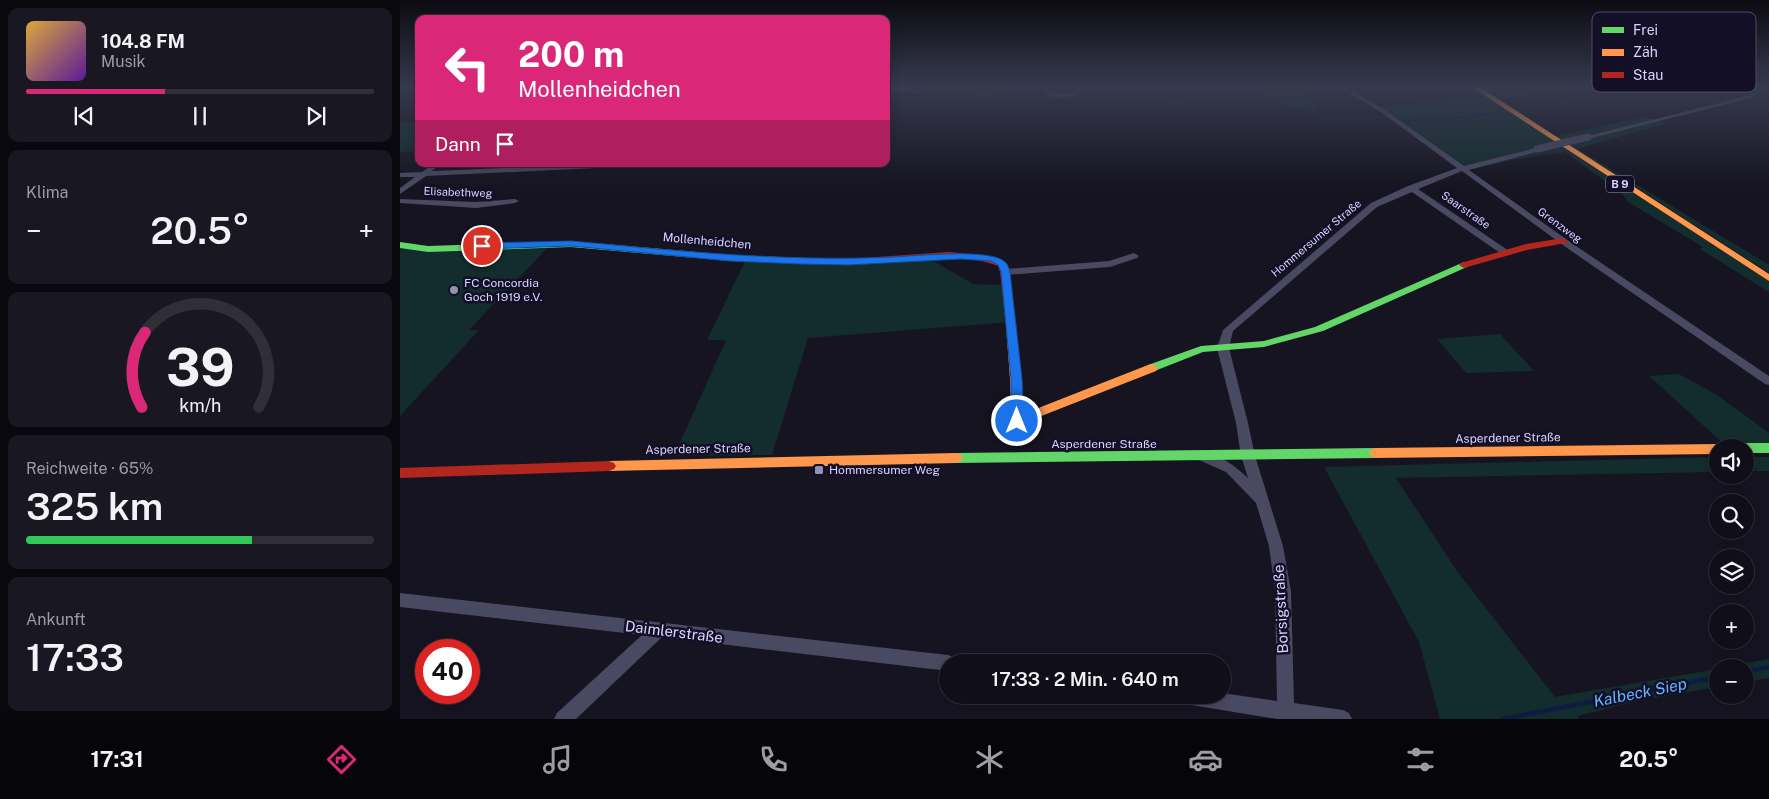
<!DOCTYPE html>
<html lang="de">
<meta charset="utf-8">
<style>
:root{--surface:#100f19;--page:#191822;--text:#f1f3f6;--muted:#9c9ca2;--line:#302f38;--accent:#db2777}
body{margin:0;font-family:"Public Sans",sans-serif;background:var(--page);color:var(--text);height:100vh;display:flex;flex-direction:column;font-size:19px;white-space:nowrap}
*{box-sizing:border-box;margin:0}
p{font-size:16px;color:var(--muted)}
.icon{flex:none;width:28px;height:28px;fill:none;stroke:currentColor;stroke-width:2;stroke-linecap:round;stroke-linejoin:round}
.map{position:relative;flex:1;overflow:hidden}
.panel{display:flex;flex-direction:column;gap:8px;padding:8px;background:#09080e;width:400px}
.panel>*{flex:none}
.hud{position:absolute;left:15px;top:15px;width:475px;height:152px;border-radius:10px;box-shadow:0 2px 12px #0003,0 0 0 1px var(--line);background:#db2777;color:#fff;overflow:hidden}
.buttons{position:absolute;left:1309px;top:439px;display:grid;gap:10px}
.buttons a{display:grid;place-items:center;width:45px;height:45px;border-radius:50%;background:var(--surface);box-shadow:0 2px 12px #0003,0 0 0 1px var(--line);font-size:25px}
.speed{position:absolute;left:15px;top:639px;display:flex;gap:10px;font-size:25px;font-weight:700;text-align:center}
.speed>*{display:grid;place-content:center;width:65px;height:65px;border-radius:50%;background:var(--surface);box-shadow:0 2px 12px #0003,0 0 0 1px var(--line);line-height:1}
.speed .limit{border:8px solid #d22;background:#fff;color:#111}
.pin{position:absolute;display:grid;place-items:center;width:42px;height:42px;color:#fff;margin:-21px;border:2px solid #fff;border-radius:50%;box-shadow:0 1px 5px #0007}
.me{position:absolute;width:55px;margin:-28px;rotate:0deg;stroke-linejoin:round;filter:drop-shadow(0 0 4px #0008)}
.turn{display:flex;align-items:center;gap:18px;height:105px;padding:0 20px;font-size:22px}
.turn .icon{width:65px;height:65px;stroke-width:2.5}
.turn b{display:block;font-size:35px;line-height:42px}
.then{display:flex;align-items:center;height:48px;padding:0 20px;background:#0003;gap:10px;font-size:19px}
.big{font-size:38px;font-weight:600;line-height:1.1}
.panel .widget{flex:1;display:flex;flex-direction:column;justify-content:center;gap:8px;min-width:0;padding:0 18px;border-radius:10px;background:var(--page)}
.panel .dial{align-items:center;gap:0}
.dial svg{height:130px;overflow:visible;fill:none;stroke:var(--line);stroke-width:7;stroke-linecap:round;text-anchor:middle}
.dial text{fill:var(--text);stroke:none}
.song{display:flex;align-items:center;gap:15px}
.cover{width:60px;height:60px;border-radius:8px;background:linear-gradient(135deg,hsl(40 70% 55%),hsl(270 70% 35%))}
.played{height:5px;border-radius:2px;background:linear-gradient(90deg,var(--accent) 40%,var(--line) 40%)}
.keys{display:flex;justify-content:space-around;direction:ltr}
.heat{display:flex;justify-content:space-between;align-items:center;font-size:28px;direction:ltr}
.charge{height:8px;border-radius:4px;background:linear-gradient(90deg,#34c759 65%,var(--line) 0)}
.trip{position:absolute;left:539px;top:654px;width:292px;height:50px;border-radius:25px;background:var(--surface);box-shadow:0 2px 12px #0003,0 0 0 1px var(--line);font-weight:600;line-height:50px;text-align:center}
.tabs{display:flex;height:80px;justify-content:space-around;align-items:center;background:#06060a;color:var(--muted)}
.tabs .icon{width:35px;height:35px}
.tabs .on{color:var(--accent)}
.tabs b{font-size:22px;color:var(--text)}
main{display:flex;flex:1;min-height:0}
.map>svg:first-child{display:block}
.green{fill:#132c2d}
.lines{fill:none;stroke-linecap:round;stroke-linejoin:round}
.stream-far1{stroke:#0b1e41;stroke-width:2}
.stream{stroke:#0b1e41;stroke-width:4.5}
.street{fill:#4a4962;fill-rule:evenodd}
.fast{fill:#63d668;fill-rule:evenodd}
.slow{fill:#ff974d;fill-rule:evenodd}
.jam{fill:#b3261e;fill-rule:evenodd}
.street-bridge{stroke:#4a4962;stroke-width:7}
.route{fill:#1a73e8;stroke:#114b97}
.poi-dot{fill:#9591b1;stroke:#130f26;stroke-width:2}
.labels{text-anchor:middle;stroke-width:5;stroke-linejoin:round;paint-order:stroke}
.shield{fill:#130f26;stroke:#9e99be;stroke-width:1}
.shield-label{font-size:11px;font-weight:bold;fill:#d9d4ff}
.far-street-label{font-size:11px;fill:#d9d4ff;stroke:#130f26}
.street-label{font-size:12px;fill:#d9d4ff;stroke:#130f26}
.poi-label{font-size:12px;fill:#d9d4ff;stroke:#130f26;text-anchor:start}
.near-street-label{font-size:15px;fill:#d9d4ff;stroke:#130f26}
.near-water-label{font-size:16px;font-style:italic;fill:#62b6ff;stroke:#130f26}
.key{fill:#130f26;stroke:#4e4a67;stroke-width:1}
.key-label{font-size:14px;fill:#d9d4ff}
</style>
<main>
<section class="panel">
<div class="widget">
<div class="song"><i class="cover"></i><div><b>104.8 FM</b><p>Musik</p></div></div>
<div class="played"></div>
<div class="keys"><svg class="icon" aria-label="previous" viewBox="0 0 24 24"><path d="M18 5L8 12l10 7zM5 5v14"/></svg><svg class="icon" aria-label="pause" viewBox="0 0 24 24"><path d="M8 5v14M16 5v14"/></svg><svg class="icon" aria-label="next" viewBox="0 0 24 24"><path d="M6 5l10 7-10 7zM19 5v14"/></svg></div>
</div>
<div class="widget"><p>Klima</p>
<div class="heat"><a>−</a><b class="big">20.5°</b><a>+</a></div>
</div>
<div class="widget dial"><svg viewBox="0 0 100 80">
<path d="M14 69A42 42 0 1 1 86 69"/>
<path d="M14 69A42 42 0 0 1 16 23" stroke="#db2777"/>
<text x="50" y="56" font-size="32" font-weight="700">39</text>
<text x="50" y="72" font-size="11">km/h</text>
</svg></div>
<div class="widget"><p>Reichweite · 65%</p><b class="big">325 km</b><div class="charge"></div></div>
<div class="widget"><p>Ankunft</p><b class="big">17:33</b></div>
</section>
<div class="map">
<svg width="1369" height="719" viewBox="0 0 1369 719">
<rect width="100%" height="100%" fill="#161421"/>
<g class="green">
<polygon points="486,86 510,86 519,91 533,86 634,88 641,97 655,98 655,101 511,91"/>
<polygon points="1063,86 1069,86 1369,280 1369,292 1300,249 1303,247 1228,202 1221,193 1165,152 1112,160 1086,166 1081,163 1063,168 976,107 1077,97"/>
<polygon points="1078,86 1090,86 1099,92 1148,86 1206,86 1099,100"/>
<path d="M 902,93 L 919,108 C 901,117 878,103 862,94 Z"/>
<polygon points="1245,117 1267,123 1178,149 1369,265 1369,273 1156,136"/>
<polygon points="19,122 19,151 0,152 0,123"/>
<polygon points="151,244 69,330 79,330 0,416 0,245 28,249"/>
<polygon points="528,258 573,284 607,285 611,322 408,338 372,455 274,456 326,340 307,340 346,259"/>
<polygon points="1100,334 1134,371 1066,373 1037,339"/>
<polygon points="1279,374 1317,395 1369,433 1369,444 1324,444 1249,376"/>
<polygon points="1317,457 1317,472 996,478 1057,571 1155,697 1317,669 1317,687 1237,701 1178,716 1179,719 1040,719 1019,642 924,467"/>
<rect x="1345" y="457" width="24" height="14"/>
<polygon points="1369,659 1369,678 1345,682 1345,668 1324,667"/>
</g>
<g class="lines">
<g class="stream-far1">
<polyline points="552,86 616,95 678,99"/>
<polyline points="683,99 869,107"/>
<polyline points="874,107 909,110 918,120 989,117"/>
<polyline points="1116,110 1284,86"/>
<polyline points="993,117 1002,121 1066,117 1101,112"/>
</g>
<g class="stream">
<polyline points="1345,672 1369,667"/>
<polyline points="1103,719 1318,677"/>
</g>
<g class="street">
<polygon points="486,86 518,89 526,86 536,86 519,93 486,90"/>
<polygon points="587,86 665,86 634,90"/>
<path d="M 675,86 L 681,86 L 681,92 C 671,99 652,100 642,92 L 645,90 C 655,94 665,95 675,91 Z"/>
<path d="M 936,86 L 944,86 L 985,110 L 1064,166 L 1140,147 L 1140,151 L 1069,170 L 1173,244 L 1369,376 L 1369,385 L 1365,384 L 1167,248 L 1062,171 L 1018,189 L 1109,251 L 1109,255 L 1103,255 L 1012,192 L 977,207 L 833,331 L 829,348 L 848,423 L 855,456 L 883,546 L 891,591 L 894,703 L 943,710 L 949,713 L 952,719 L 877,719 L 779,703 L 773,701 L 770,695 L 822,695 L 822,693 L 877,701 L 875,591 L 869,546 L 856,503 L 826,472 L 799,460 L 797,457 L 799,454 C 814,449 838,468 848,478 L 841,456 L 836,423 L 817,348 L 823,330 L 971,203 L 1008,186 L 1057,168 L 981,112 Z"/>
<polygon points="1349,86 1356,86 1361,92 1355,97 1188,139 1184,137 1351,95 1354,92"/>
<polygon points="33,164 41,164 32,171 194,164 242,164 238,166 26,176 0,194 0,188 15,177 0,177 0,173 22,172"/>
<polygon points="0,199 76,202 115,199 119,201 115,203 76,208 0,203"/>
<polygon points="734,253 739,256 737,258 710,267 605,275 600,272 605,269 709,261"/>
<polygon points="0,593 548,655 554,657 556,662 548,662 548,671 262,637 176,719 154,719 157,713 242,635 0,607"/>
</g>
<g class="fast">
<polygon points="171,241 330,255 405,258 410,261 405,264 330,261 171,247 28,252 0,248 0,242 28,246"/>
<polygon points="1064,262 1069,265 1067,267 923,331 864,347 803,352 752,372 746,368 748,365 801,346 864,341 915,327"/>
<polygon points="1345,443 1369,443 1369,453 1345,453 1345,448 1339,448"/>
<polygon points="976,448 981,450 983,453 981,456 976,458 556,463 551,461 549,458 551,455 556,453"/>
</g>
<g class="slow">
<polygon points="1070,86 1078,86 1369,274 1369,281"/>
<polygon points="611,323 616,326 622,379 623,414 748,365 752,364 758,368 756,371 621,424 613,424 611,421 610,379 606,326"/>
<polygon points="1318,444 1324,448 1318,448 1318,454 976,458 971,456 969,453 971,450 976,448"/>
<polygon points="556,453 561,455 563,458 561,461 556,463 209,471 204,469 202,466 204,463 209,461"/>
</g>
<g class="jam">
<polygon points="1163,238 1168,241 1166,243 1127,250 1064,268 1059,265 1061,263 1126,244"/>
<path d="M 549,252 L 588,256 L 605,262 L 610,272 L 616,326 L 615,328 L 607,328 L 606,326 L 600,272 L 598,266 C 556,250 507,261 463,264 C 444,265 424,264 405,264 L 400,261 L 405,258 L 448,259 Z"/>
<polygon points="209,461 214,463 216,466 214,469 209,471 0,478 0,468"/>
</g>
<polyline class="street-bridge" points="1137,149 1188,137"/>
</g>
<linearGradient id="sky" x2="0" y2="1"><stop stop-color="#0c0b12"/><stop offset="0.46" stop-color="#363a4e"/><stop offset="1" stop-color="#363a4e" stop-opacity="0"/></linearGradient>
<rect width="1369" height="187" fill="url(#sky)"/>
<path class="route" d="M 171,241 C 279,251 385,262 493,257 C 514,256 592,248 605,262 C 608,264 609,269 610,272 L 622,379 L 624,421 L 617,426 L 611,421 L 611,379 L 601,272 L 598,265 L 591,261 L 561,259 L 448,265 L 400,264 L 330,261 L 171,246 L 82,249 L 77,246 L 82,243 Z"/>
<g class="poi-dot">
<circle cx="54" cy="290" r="5"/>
<rect x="414" y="465" width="10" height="10" rx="2.5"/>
</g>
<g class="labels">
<rect class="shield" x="1206" y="175.5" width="28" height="17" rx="4"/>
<g class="shield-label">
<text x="1220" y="188">B 9</text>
</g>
<g class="far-street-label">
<text transform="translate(58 192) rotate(2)" y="4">Elisabethweg</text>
<text transform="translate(1066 210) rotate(35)" y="4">Saarstraße</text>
<text transform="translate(1160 225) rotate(36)" y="4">Grenzweg</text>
<text transform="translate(916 238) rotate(-40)" y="4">Hommersumer Straße</text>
</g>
<g class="street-label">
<text transform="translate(307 241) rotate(5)" y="4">Mollenheidchen</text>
<text transform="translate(1108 438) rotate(-1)" y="4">Asperdener Straße</text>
<text x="704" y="448">Asperdener Straße</text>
<text transform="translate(298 449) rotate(-1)" y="4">Asperdener Straße</text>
</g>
<g class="poi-label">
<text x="64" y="287">FC Concordia<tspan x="64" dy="14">Goch 1919 e.V.</tspan></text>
<text x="429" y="474">Hommersumer Weg</text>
</g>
<g class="near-street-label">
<text transform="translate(881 609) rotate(-93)" y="5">Borsigstraße</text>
<text transform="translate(274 632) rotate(7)" y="5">Daimlerstraße</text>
</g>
<g class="near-water-label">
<text transform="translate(1240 692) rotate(-11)" y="6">Kalbeck Siep</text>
</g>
</g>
<rect x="1192" y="12" width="164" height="80" rx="8" class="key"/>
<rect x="1202" y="27" width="22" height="6" fill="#63d668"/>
<rect x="1202" y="49" width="22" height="7" fill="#ff974d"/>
<rect x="1202" y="72" width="22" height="6" fill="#b3261e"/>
<g class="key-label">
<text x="1233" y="35">Frei</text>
<text x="1233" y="57">Zäh</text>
<text x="1233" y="80">Stau</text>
</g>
</svg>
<div class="buttons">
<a><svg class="icon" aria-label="sound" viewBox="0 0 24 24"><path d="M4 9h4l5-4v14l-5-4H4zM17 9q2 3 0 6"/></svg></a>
<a><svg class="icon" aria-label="search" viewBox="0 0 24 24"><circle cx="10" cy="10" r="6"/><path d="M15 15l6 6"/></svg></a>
<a><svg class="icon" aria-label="layers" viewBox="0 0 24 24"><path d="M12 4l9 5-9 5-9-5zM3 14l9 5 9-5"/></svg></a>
<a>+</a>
<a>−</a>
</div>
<div class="speed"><div class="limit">40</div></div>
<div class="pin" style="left:82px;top:246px;background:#d93025"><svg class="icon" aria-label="arrive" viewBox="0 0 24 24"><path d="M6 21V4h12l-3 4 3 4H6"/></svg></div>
<svg class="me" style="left:617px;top:421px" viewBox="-20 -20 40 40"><circle r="17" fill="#1a73e8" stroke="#fff" stroke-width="3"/><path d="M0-11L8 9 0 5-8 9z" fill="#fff"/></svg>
<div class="trip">17:33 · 2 Min. · 640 m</div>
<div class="hud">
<div class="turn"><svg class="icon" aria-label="left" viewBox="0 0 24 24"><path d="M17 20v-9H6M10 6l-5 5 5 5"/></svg><div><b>200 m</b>Mollenheidchen</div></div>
<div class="then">Dann<svg class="icon" aria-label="arrive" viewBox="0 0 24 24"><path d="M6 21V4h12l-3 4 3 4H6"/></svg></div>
</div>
</div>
</main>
<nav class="tabs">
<b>17:31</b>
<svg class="icon on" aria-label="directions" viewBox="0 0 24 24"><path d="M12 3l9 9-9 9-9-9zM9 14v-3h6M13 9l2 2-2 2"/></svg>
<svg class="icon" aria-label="music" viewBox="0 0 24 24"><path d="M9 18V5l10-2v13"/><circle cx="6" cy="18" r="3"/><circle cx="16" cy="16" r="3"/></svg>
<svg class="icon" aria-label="phone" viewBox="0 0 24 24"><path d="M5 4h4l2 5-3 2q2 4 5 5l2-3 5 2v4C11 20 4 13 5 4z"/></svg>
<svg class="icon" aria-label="climate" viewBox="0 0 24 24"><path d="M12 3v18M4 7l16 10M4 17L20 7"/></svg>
<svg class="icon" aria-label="car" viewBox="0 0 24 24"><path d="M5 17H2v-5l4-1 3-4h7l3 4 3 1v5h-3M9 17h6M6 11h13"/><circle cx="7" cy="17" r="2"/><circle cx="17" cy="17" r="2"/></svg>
<svg class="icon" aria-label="filters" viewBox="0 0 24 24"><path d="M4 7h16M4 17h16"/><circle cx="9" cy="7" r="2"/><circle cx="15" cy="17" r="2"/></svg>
<b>20.5°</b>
</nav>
